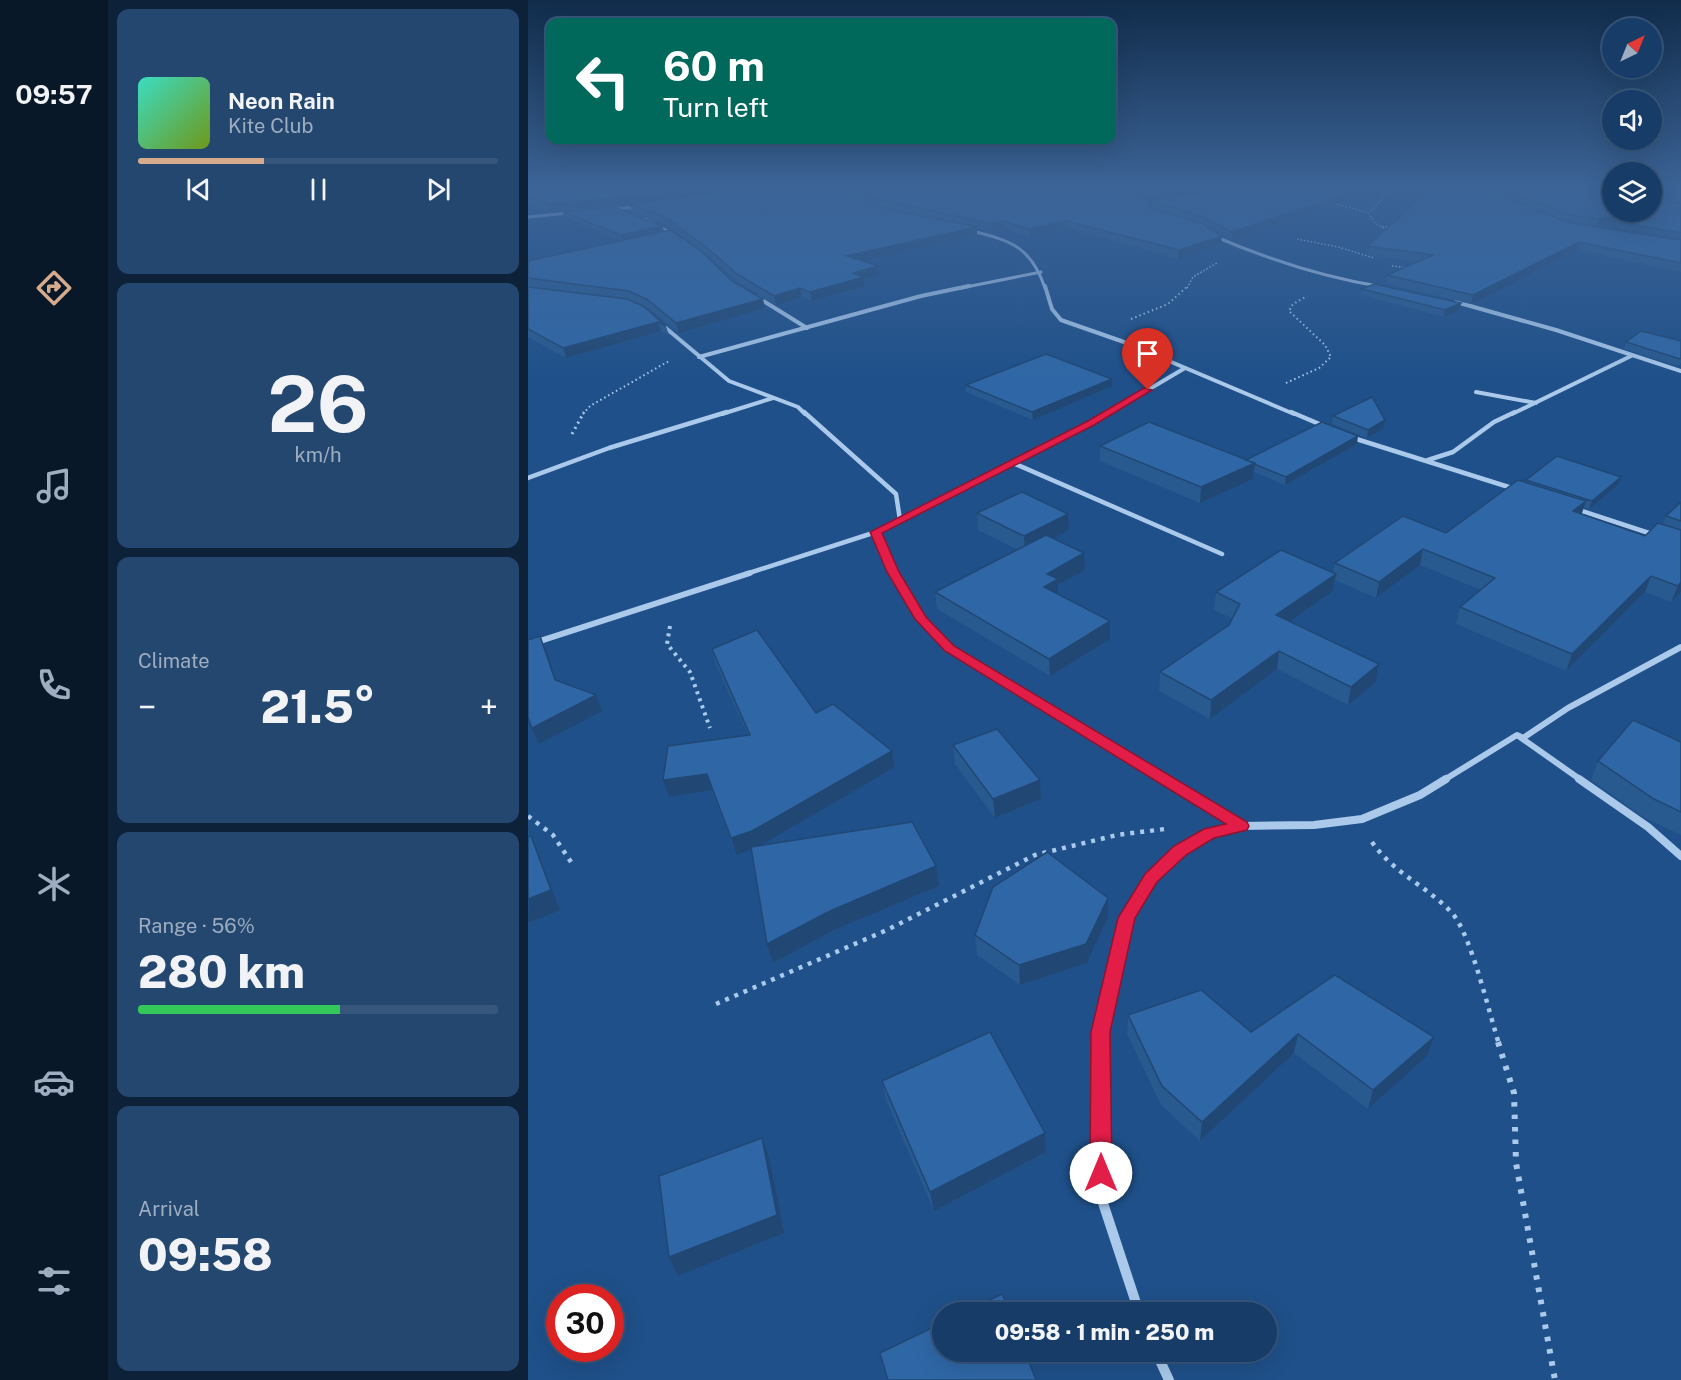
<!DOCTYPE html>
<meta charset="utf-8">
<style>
:root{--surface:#173c67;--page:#244770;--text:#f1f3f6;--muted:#9eadc0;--line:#36567b;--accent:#d6ab8b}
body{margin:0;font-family:"Public Sans",sans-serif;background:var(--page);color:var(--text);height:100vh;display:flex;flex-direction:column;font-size:22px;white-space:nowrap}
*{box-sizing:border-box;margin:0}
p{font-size:20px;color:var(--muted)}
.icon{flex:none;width:33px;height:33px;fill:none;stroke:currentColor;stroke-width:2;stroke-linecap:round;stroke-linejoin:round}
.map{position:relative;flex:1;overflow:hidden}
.details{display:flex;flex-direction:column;gap:9px;padding:9px;background:#0d2139;width:420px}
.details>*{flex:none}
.banner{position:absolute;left:18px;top:18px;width:570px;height:126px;border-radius:12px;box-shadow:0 6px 24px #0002,0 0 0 2px var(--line);background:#00695c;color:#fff;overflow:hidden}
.needle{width:39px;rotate:43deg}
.tools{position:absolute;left:1074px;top:18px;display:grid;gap:12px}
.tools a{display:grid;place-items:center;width:60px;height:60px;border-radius:50%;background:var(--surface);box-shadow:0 6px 24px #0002,0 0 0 2px var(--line);font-size:30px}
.speed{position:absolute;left:18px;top:1284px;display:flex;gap:12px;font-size:30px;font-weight:700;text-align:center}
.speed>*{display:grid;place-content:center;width:78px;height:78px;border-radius:50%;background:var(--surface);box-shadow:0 6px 24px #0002,0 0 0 2px var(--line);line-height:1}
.speed .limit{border:9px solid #d22;background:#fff;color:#111}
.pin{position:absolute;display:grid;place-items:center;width:51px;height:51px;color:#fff;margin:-62px -26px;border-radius:50% 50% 50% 0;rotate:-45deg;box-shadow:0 0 6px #0007}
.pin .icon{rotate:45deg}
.me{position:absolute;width:66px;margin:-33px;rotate:0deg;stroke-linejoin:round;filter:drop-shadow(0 0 4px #0008)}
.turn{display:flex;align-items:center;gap:21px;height:126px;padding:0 18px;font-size:27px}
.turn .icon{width:78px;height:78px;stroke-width:2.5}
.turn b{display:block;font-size:42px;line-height:51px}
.big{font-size:45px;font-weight:800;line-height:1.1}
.details .tile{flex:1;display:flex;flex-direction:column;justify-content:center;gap:9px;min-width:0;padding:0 21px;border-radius:12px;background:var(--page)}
.details .dial{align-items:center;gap:0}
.dial b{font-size:78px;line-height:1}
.song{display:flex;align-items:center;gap:18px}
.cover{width:72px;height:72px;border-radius:9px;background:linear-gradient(135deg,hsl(170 70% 55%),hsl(80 70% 35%))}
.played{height:6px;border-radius:3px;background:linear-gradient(90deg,var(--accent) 35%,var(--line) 35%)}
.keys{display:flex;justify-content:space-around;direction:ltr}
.heat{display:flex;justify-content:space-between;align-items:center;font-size:33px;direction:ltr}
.charge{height:9px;border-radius:4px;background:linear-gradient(90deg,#34c759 56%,var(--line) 0)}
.trip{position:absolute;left:404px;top:1302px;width:345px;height:60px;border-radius:30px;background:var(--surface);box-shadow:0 6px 24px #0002,0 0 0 2px var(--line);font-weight:800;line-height:60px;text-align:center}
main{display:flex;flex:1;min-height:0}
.tab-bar{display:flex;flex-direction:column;width:108px;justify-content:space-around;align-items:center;background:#091829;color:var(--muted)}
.tab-bar .icon{width:42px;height:42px}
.tab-bar .active{color:var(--accent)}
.tab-bar b{font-size:27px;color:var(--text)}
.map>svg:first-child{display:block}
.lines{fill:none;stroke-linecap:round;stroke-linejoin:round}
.path-far5{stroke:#aac9eb;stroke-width:1.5;stroke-dasharray:1.5 2;stroke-linecap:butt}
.path-far4{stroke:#aac9eb;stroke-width:2;stroke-dasharray:1.5 3;stroke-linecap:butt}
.path-far3{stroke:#aac9eb;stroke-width:3;stroke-dasharray:2 4;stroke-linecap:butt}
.path-far2{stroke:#aac9eb;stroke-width:4;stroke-dasharray:3 4.5;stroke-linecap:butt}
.path-far1{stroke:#aac9eb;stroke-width:4.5;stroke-dasharray:4 6;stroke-linecap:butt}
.path{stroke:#aac9eb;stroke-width:6;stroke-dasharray:4.5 8;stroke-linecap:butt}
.street-far5{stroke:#aac9eb;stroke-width:3}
.street-far4{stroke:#aac9eb;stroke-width:4}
.street-far3{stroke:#aac9eb;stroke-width:4.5}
.street-far2{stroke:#aac9eb;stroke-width:6}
.street-far1{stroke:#aac9eb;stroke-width:8}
.street{stroke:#aac9eb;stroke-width:10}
.wall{fill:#28598f;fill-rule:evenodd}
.shaded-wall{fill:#214874}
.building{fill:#2f67a6;stroke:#214874;stroke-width:1.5}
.route{fill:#e11d48;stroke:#92132f;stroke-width:1.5}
</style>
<main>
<nav class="tab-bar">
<b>09:57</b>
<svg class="icon active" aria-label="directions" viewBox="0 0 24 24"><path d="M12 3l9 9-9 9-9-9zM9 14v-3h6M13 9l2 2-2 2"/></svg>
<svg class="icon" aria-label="music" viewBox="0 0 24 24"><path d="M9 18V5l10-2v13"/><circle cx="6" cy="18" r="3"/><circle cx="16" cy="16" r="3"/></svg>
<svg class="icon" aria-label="phone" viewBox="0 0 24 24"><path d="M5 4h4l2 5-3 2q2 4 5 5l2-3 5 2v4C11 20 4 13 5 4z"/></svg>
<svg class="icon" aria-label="climate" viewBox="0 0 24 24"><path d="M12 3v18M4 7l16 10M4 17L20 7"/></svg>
<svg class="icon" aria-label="car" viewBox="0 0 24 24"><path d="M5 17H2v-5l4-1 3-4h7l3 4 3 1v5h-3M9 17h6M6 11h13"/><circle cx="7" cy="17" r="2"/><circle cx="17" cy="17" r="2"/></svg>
<svg class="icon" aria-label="filters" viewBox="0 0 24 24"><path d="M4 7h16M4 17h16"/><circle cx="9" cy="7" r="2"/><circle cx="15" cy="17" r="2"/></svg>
</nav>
<section class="details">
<div class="tile">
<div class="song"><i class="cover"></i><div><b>Neon Rain</b><p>Kite Club</p></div></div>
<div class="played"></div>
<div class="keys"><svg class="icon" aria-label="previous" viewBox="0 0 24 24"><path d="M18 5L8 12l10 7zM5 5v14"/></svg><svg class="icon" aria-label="pause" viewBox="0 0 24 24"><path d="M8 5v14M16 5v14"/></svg><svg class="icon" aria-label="next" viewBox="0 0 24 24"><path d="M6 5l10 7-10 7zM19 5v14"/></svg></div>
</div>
<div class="tile dial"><b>26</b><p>km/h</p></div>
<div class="tile"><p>Climate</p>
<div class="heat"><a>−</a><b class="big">21.5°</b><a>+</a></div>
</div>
<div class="tile"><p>Range · 56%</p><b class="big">280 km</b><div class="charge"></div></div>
<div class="tile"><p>Arrival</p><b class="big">09:58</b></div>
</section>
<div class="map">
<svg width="1153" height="1380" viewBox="0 0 1153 1380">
<rect width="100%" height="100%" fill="#1f5089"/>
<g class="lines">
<g class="path-far5">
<polyline points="804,203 841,213"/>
<polyline points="854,227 865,226"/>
<polyline points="856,228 847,223 841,213 862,190 870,189"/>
<polyline points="769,239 810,247 846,258"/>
<polyline points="864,266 880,268"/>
<polyline points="659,288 665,277 689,263"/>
</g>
<g class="path-far4">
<polyline points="603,319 640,304 660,286"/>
<polyline points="758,383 791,368 803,357 797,345 761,311 765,304 779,296"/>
<polyline points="55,414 62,406 141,361"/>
</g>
<polyline class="path-far3" points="44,434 56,412"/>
<polyline class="path-far2" points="142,626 139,644 162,672 182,728"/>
<g class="path-far1">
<polyline points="0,816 25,835 43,862"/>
<path d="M 844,842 C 865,873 899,886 924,913 C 943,934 961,1013 971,1044"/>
<polyline points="188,1004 359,930 507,855 589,835 637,829"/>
</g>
<polyline class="path" points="970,1042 986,1093 988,1163 1027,1380"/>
<g class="street-far5">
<polyline points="84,209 110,207"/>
<polyline points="0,217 41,213"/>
<polyline points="117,219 145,234"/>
<path d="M 444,231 C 484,241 503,247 517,288"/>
<path d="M 688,237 C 740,259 794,277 850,286"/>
<polyline points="433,288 513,272"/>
</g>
<g class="street-far4">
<polyline points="517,286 524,309 533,320 596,342 766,414"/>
<polyline points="229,297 279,328"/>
<polyline points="928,302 1028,330 1153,371"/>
<polyline points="133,324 201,381 270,407 277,414"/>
<polyline points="171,357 393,296 441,286"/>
<polyline points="948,392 1008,403"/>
<polyline points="194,414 245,398"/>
<polyline points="579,414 657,368"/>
<polyline points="984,414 1103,356"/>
</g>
<g class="street-far3">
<polyline points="276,412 368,494 372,520"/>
<polyline points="763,412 796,426"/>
<polyline points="822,437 987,489"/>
<polyline points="900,460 925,452 966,422 987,412"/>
<polyline points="485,463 694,554"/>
<polyline points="0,478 81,448 199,412"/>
<polyline points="1048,509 1127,535"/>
<polyline points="348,532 366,574"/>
<polyline points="218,574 348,532 582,412"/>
</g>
<g class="street-far2">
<polyline points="366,573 393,619 422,649 638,780"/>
<polyline points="0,645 222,573"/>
<polyline points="992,737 1053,780"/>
<polyline points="916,780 989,735 995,738 1040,708 1153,647"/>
</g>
<g class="street-far1">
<polyline points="635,779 713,826 786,825 834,819 892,795 918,779"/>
<polyline points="1051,779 1120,827 1153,856"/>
<polyline points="572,1044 572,1032 598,917 623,878 663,842 681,833 713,826"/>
</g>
<g class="street">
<polyline points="572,1042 573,1197 611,1312"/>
<polyline points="628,1352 641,1380"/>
</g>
</g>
<g class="wall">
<polygon points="0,189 338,200 351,207 354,207 328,189 580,189 626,209 626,201 620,202 581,189 852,189 704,240 676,225 693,244 650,259 538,228 501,237 477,229 464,232 449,228 449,235 334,261 351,275 336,279 337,286 284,301 274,297 248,305 211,283 179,254 140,226 104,211 102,204 21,211 0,203"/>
<path d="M 960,189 L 1084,189 L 1084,212 L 1124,212 L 1124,189 L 1153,189 L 1153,272 L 1049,250 L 943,304 L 858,284 L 859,275 L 890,262 L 837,254 L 839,246 L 1014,212 ZM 1089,223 L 1087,229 L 1071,227 Z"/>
<polygon points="35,212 134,226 136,231 204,281 237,308 151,333 122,309 104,300 101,300 138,326 141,335 133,331 38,358 0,337 0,261 94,241 36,217"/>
<polygon points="834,289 932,309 916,317 833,295"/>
<polygon points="1153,341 1153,363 1150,366 1096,349 1098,342"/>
<polygon points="438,385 584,386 505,420 438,392"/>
<polygon points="805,416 857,420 856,428 839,438 804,424"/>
<polygon points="829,444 757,485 726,472 725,479 672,503 572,461 572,446 718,460"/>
<polygon points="998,480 1090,485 1061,509 1056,507 1053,514 1117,536 1135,525 1138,516 1153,502 1153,592 1143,602 1117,592 1038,671 928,624 932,607 953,590 892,565 848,598 807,580 805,591 762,622 851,664 848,682 820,705 749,669 682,719 631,691 632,672 701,625 705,619 686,610 688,592 805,572 807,563 918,533 997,482"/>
<polygon points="449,513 541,530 525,538 556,553 557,570 530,585 530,594 582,621 582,639 522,676 409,609 407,592 490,550 450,530"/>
<polygon points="184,649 288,713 364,751 367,767 232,845 411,886 306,930 245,963 223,849 208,855 184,790 141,797 220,735 188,665"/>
<polygon points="1153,742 1153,835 1117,818 1063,780 1070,761"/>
<polygon points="425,745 512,780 513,799 467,818 427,764"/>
<polygon points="580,898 580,917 559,963 492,985 449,955 447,935"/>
<polygon points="600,1015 723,1032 906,1037 899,1056 840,1109 766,1053 672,1141 633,1105 599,1034"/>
<polygon points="354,1081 517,1133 518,1152 406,1211 358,1100"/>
</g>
<g class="shaded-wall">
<polygon points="167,189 222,189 142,200 21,211 19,204"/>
<polygon points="654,189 697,189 620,202 620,195"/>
<polygon points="831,189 852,189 704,240 704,232"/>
<polygon points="1106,212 1109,212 1108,218 1069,227 1071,219"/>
<polygon points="476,221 477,229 464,232 464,224"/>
<polygon points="538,221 538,228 501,237 501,229"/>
<polygon points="134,226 136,232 95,241 93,235"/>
<polygon points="449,227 449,235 320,264 319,256"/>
<polygon points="694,236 693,244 650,259 651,250"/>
<polygon points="1051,242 1049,250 943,304 945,295"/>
<polygon points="350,266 351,275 336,279 337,286 284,301 282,292 325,273"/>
<polygon points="272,288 274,297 248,305 246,296"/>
<polygon points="235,299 237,308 151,333 148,323"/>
<polygon points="933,303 932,309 916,317 917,310"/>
<polygon points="130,322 133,331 38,358 35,348"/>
<polygon points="584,379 584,386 505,420 504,412"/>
<polygon points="857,420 856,428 839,438 840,430"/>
<polygon points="830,436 829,444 757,485 758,477"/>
<polygon points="727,463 725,479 672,503 673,487"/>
<polygon points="1093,477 1090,485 1061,509 1064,501"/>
<polygon points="1058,501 1053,516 1045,511"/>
<polygon points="540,514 541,530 497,553 496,536"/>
<polygon points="895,549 892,565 848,598 851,582"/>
<polygon points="556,553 557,570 530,585 530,596 516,587 519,574"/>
<polygon points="808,574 805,591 746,633 748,615"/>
<polygon points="1123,576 1117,592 1038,671 1044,654"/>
<polygon points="1153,582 1153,592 1143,602 1150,586"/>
<polygon points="582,621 582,639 522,676 521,659"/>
<polygon points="12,636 19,652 33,696 27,680"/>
<polygon points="751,651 749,669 682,719 683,700"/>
<polygon points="851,664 848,682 820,705 823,687"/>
<polygon points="68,695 74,711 11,744 4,728"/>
<polygon points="364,751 367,767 228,848 208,855 203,838"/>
<polygon points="179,774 184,790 141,797 135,780"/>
<polygon points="512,780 513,799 467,818 465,799"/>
<polygon points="3,836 11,856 32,910 0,923"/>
<polygon points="408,866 411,886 306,930 245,963 239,944 302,911"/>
<polygon points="580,898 580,917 559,963 492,985 491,965"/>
<polygon points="770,1034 766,1053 672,1141 674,1122"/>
<polygon points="906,1037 899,1056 840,1109 845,1090"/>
<polygon points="517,1133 518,1152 406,1211 402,1192"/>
<polygon points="234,1138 241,1157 256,1233 150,1276 141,1257"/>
</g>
<g class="building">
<polygon points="0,189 167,189 140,193 19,204 0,196"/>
<polygon points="218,189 325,189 338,200 351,207 449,227 319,256 350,266 325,273 336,277 282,292 272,288 246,296 209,274 177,246 138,218 102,204"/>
<polygon points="338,189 580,189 618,202 623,208 675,224 694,236 651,250 538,221 501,229 476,221 464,224 353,200"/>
<polygon points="603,189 654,189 620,195"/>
<polygon points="695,189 831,189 704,232 678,218 626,201"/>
<polygon points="903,189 956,189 1039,222 1153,240 1153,263 1051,242 945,295 859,275 905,255 839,246"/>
<polygon points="979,189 1084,189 1084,212 1106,212 1071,219 1041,215"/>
<polygon points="1127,189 1153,189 1153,196"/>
<polygon points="1124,194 1125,196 1153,204 1153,233 1089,222 1111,217 1113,213 1111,212 1124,212"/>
<polygon points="87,207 134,226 93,235 35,212"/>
<polygon points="142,230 173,251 204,281 235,299 148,323 120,300 101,291 0,278 0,261"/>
<polygon points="846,284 933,303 917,310 834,289"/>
<polygon points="0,287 99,299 115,306 138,326 130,322 35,348 0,329"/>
<polygon points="1113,331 1153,341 1153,358 1152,359 1098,342"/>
<polygon points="518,354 584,379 504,412 438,385"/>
<polygon points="844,397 857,420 840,430 805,416"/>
<polygon points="621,422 727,463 673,487 572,446"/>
<polygon points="794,422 830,436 758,477 726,464 727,463 718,460"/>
<polygon points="1029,456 1093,477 1064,501 998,480"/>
<polygon points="990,480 1058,501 1045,511 1117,536 1130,523 1153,530 1153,582 1150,586 1123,576 1044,654 932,607 967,578 895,549 851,582 807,563 875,516 918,533"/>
<polygon points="494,492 540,514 496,536 449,513"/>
<polygon points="1153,502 1153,521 1138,516"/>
<polygon points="518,535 556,553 519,574 530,579 516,587 582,621 521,659 407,592"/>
<polygon points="753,550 808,574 748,615 851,664 823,687 751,651 683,700 632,672 701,625 712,604 688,592"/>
<polygon points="229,630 288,713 305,704 364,751 224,831 203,838 179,774 135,780 140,746 222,735 184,649"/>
<polygon points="12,636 27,680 68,695 4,728 0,718 0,640"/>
<polygon points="1105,720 1153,742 1153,812 1126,799 1070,761"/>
<polygon points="469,729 512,780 465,799 425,745"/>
<polygon points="384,822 408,866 302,911 239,944 223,847"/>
<polygon points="3,836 23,890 0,899 0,837"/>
<polygon points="519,852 580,898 558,944 491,965 447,935 465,887"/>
<polygon points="807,975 906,1037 845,1090 770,1034 674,1122 634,1086 600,1015 673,990 723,1032"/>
<polygon points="462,1032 517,1133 402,1192 354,1081"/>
<polygon points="234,1138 249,1215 141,1257 131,1176"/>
<polygon points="474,1294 482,1312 436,1312"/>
<polygon points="414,1323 414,1352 497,1352 508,1380 360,1380 352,1353"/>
</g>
<linearGradient id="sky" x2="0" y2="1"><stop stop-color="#112c4b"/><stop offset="0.49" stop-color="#3c6497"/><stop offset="1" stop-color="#3c6497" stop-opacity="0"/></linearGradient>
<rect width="1153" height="382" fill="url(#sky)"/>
<polygon class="route" points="616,388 624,390 566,425 354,533 371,572 398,617 426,646 719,822 721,826 719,830 686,838 658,855 629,882 607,918 582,1032 584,1173 580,1180 573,1183 565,1180 562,1173 563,1032 590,918 617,874 646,846 676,829 698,824 417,651 387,619 359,572 342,532 560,421"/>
</svg>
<div class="tools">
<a><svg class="needle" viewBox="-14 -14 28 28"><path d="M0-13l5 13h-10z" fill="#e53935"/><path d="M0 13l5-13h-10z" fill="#9eadc0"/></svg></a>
<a><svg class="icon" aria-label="sound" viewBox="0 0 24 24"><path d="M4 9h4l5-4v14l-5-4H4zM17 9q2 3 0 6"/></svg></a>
<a><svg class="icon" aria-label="layers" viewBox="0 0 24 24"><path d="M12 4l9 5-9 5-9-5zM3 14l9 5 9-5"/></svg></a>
</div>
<div class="speed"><div class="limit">30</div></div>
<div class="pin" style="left:620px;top:390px;background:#d93025"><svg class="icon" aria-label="arrive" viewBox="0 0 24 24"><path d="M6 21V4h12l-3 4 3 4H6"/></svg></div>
<svg class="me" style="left:573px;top:1173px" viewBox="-20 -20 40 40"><circle r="19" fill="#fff"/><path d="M0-13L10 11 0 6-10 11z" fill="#e11d48"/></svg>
<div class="trip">09:58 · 1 min · 250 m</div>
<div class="banner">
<div class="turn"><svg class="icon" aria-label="left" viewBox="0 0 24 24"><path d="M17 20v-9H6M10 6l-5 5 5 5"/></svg><div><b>60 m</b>Turn left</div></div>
</div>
</div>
</main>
